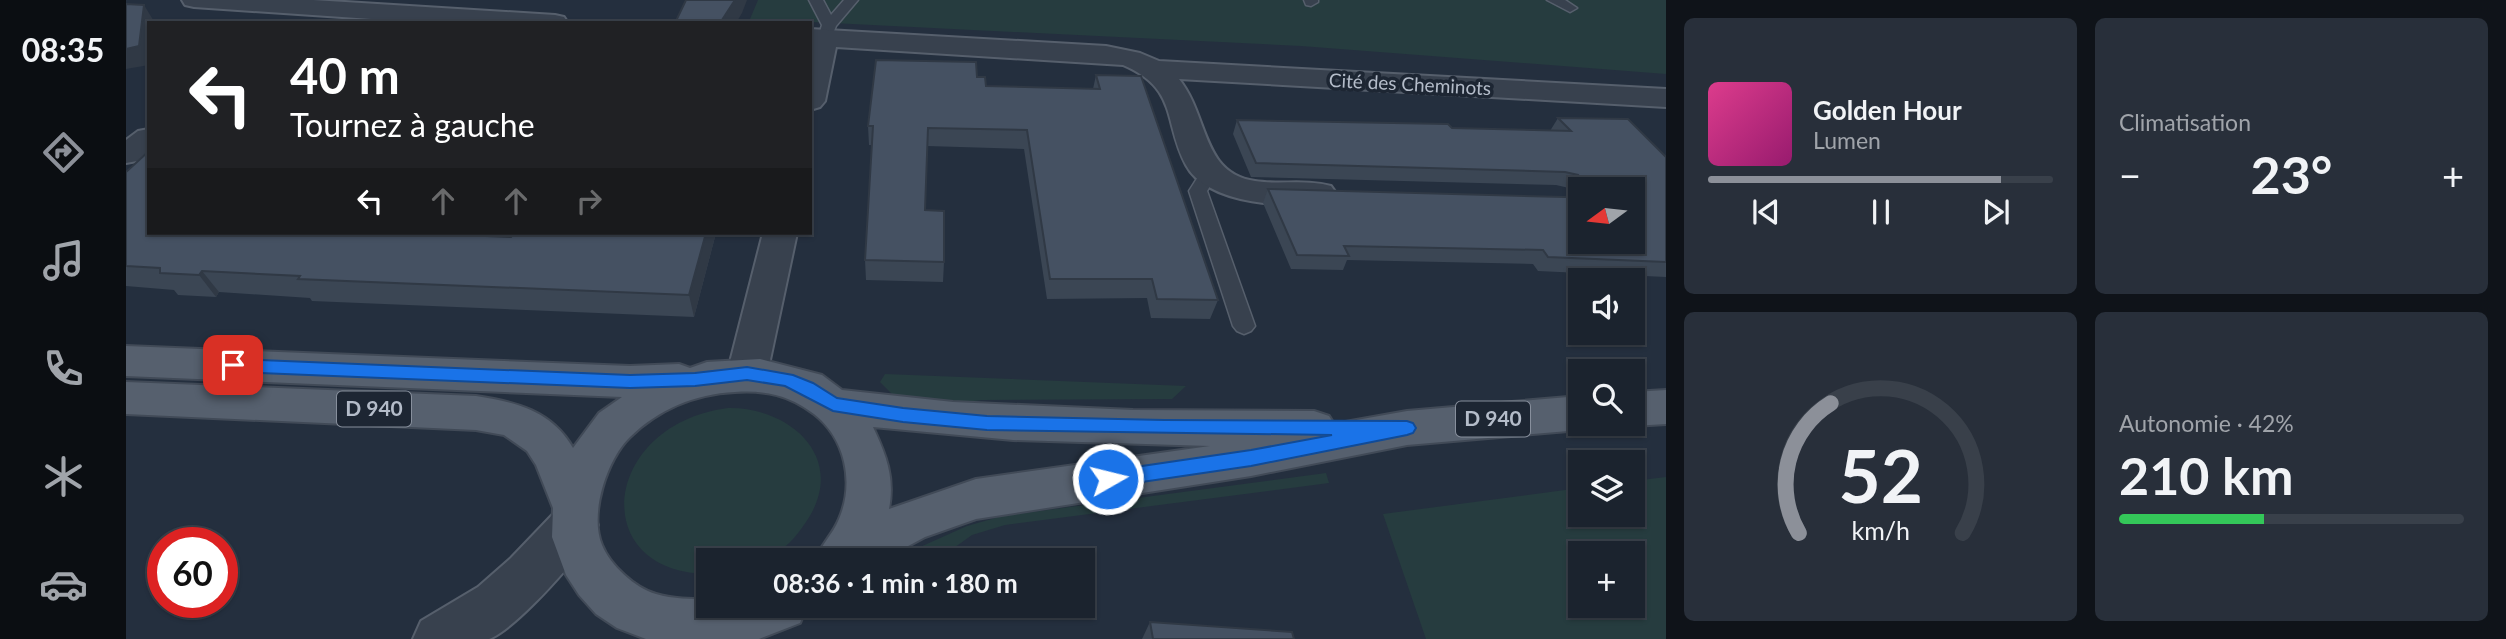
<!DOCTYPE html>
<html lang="fr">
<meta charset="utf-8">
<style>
:root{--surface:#1b232e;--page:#282f3a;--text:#f1f3f6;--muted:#a0a4aa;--line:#39404a;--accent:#8c9099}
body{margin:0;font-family:Lato,sans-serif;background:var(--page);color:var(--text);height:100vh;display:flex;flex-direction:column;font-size:26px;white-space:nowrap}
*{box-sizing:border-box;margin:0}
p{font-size:23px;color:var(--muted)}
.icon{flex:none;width:38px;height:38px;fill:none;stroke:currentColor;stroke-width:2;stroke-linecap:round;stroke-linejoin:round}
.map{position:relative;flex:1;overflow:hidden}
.drawer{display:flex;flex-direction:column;gap:18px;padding:18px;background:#0f1319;width:840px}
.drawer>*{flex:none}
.top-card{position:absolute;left:21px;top:21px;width:665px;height:214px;border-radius:0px;box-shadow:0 2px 5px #0004,0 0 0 2px var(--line);background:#202124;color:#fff;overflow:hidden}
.needle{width:46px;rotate:255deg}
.tools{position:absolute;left:1442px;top:177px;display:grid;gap:14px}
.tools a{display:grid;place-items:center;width:77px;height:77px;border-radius:0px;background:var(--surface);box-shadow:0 2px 5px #0004,0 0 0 2px var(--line);font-size:35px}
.speed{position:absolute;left:21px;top:527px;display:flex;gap:14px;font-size:35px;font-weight:700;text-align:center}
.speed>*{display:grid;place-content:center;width:91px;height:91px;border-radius:50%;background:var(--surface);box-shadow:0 2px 5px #0004,0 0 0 2px var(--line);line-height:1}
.speed .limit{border:10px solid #d22;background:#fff;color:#111}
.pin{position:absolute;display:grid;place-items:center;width:60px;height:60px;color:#fff;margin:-30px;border-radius:14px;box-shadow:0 4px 10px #0006}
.me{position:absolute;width:77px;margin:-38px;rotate:82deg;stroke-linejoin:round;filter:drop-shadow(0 0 5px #0008)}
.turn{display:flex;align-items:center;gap:24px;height:147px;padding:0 28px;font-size:32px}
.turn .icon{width:91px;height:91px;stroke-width:2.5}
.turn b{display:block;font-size:49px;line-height:60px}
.lanes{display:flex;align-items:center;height:66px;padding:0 28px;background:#0003;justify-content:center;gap:35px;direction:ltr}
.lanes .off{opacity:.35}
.big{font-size:52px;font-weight:700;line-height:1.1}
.drawer .tile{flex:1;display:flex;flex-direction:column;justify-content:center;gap:10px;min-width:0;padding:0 24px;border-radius:10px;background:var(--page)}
.drawer .dial{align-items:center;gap:0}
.dial svg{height:182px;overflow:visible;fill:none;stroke:var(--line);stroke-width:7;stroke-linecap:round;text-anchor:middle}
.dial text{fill:var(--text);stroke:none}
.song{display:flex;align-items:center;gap:21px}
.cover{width:84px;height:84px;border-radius:10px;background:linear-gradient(135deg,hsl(330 70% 55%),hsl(320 70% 35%))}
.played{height:7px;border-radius:4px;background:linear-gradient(90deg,var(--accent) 85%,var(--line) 85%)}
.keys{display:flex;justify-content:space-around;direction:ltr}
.heat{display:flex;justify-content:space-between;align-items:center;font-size:38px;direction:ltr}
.charge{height:10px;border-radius:5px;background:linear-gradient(90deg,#34c759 42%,var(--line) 0)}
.drawer .tiles{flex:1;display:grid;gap:18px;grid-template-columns:repeat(2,1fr)}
.trip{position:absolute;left:570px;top:548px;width:399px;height:70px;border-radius:0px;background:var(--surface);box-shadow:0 2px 5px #0004,0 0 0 2px var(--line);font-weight:700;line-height:70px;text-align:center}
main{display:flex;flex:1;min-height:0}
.tabs{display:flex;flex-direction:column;width:126px;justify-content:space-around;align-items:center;background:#0b0e12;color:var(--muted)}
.tabs .icon{width:49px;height:49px}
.tabs .current{color:var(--accent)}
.tabs b{font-size:32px;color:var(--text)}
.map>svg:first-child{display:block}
.green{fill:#263c3f;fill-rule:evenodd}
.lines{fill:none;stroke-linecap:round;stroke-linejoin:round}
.lane-casing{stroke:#565f6c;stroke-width:3}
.street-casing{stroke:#565f6c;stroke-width:4}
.primary-casing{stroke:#414a57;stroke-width:4}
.lane{fill:#38414e;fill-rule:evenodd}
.street{fill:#38414e;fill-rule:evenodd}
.primary{fill:#56606e;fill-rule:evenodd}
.wall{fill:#3b4654;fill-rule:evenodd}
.shaded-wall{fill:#303945}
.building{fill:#455162;stroke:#303945;stroke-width:2}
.route{fill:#1a73e8;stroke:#114b97;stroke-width:2}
.labels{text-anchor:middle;stroke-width:7;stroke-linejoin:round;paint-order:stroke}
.far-street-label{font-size:19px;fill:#b4bcc9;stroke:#1d2633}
.shield{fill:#1d2633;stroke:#878f9c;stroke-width:2}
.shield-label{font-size:21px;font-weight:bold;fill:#b4bcc9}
</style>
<main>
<nav class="tabs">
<b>08:35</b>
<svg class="icon current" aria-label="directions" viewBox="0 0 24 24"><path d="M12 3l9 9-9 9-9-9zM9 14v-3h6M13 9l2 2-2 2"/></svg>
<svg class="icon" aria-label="music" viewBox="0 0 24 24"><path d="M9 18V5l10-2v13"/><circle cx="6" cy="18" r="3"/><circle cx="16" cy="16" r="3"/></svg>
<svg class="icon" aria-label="phone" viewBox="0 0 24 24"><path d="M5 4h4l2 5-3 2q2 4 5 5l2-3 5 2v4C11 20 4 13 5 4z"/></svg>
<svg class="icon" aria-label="climate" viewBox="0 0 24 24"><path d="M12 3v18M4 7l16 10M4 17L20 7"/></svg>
<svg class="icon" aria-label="car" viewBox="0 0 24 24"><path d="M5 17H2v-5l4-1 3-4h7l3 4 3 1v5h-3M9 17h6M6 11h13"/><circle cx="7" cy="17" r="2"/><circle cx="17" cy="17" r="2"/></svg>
</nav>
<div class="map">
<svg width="1540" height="639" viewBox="0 0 1540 639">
<rect width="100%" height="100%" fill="#242f3e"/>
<g class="green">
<polygon points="632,0 1540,0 1540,74 1175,46 624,19"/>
<polygon points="759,374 1060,386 1046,399 856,400 834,403 771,399 754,382"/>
<path d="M 602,408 C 665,407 723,459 680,522 C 670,537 658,551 641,558 C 630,564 597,560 583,560 L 583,574 C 459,573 476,424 602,408 Z"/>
<polygon points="1200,473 1203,483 879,525 846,535 811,560 779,560 783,552 841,526 876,516"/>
<path d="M 1540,477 L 1540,639 L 1300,639 L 1257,514 L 1454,488 L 1454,514 L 1507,514 L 1507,481 ZM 1454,553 L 1507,553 L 1507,606 L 1454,606 Z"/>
</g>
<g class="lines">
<defs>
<g id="lane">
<polygon points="683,0 697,0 705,15 718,0 732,0 710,26 704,41 699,42 692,38 696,25"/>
<polygon points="1178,0 1192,0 1192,2 1185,6 1180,5"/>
<polygon points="1421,0 1439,0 1451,8 1444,12"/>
<polygon points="1083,168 1092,173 1081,191 1129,326 1125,331 1118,334 1111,331 1107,326 1063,191 1077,169"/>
</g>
<g id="street">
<polygon points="56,0 187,0 429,15 438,17 442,23 304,23 68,7 59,5"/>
<path d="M 684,29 L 980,46 L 1014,53 L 1033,61 L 1540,89 L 1540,107 L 1053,79 C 1083,116 1075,173 1129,181 C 1154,185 1180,179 1205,186 L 1210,193 L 1205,200 C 1166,210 1081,205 1060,165 C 1037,122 1053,89 997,65 L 710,47 L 699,101 L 694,107 L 684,110 Z"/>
<polygon points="23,129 23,152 11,161 0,163 0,140 12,131"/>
<polygon points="637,233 671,233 641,374 635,385 621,390 607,385 601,374"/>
<path d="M 448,504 L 465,510 L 472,525 C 460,551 390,629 363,639 C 350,639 304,639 287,639 L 295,621 L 352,587 L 385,558 L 431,510 Z"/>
</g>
<g id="primary">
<path d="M 0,346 L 504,366 L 553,364 L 564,368 L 581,362 L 634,359 L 696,375 L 716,390 L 827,402 L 1007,410 L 1188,411 L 1203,416 L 1208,424 L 1281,411 L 1454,396 L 1454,424 L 1470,424 L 1454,430 L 1281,445 L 1125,476 L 850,519 L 799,537 L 756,560 L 689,560 C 695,545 707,534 713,519 C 729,482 719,438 688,414 C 663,395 640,390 609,392 C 569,394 533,409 504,437 C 481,459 463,514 476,545 C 484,565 509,588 530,594 C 547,599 565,599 583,599 L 583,606 L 681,606 L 674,623 L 633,639 L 520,639 L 491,628 L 470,614 L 453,595 L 440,575 L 426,537 L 427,508 L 410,465 L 401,451 L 378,435 L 350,430 L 0,414 L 0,382 L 350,396 C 390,402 426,411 447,448 L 473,413 L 496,397 L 0,376 ZM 747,427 L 887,440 L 1084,446 L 850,479 L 763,509 C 769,477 760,455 747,427 Z"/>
<polygon points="1540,390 1540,424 1507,426 1500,424 1507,424 1507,392"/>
</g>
</defs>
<use href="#lane" class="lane-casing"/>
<use href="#street" class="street-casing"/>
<use href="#primary" class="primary-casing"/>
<use href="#lane" class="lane"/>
<use href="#street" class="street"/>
<use href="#primary" class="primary"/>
</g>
<g class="wall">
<polygon points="970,75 1092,300 1084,319 1025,318 1021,298 921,299 898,149 801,146 799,210 818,262 817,282 740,280 739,260 746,145 743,145 742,126 860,86 967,89"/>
<path d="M 1432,118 L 1540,157 L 1540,277 L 1412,271 L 1407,264 L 1221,260 L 1217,270 L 1165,269 L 1137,203 L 1142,189 L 1439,197 L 1447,195 L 1443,188 L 1430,185 L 1125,177 L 1107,134 L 1111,120 L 1424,131 ZM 1454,189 L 1507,189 L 1454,242 Z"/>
<polygon points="0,172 23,233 385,237 590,233 568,317 186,301 184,298 93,292 90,297 52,295 48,290 0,286"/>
<polygon points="1024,622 1168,639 1016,639"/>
</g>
<g class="shaded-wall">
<polygon points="609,0 621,0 616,13 610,23 594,23"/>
<polygon points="18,5 29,23 23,23 23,65 0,69 0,49"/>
<polygon points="580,233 590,233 568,317 563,295"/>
<polygon points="76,271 93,292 90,297 73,275"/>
</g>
<g class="building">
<polygon points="560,0 609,0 594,23 549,23"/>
<polygon points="0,4 18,5 13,46 0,49"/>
<polygon points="750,60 850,62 851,77 859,77 860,86 974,89 970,75 1015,76 1092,300 1031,299 1026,279 924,279 901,130 802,128 799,210 818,211 818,262 739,260 747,126 742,126"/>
<polygon points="1432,118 1502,119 1540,157 1540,262 1422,257 1417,250 1218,246 1223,256 1171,255 1142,189 1439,197 1452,194 1454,191 1454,242 1507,242 1507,189 1456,189 1459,184 1452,175 1439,172 1130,163 1111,120 1322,124 1326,128 1445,131"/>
<polygon points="23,151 23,233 287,233 385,237 388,233 580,233 563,295 172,279 174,276 76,271 73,275 34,273 34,268 0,266 0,172"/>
<polygon points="1024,622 1166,632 1168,639 1027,639"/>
</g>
<polygon class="route" points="107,359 504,375 569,373 621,367 667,375 687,383 711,398 777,408 861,416 1038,420 1281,421 1287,423 1290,428 1287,433 1281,435 1125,466 982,487 975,484 972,479 975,473 982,471 1125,450 1206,435 861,430 777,422 707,411 659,386 621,380 569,386 504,388 107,372 98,365"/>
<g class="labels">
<g class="far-street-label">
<text transform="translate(1284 84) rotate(3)" y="7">Cité des Cheminots</text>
</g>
<g class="shield">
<rect x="211" y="391.5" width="74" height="35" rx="5"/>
<rect x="1330" y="401.5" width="74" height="35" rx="5"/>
</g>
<g class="shield-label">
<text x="248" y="416">D 940</text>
<text x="1367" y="426">D 940</text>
</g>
</g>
</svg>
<div class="tools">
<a><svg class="needle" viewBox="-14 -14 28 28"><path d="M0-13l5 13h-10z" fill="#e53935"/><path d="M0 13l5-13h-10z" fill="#a0a4aa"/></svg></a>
<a><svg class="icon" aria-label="sound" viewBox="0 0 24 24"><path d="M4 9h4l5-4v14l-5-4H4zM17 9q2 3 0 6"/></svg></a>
<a><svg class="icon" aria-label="search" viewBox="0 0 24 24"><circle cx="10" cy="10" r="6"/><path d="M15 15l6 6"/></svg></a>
<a><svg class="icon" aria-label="layers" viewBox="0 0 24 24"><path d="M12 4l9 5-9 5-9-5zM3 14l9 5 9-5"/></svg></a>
<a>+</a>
</div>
<div class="speed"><div class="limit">60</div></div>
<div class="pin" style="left:107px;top:365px;background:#d93025"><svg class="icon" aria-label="arrive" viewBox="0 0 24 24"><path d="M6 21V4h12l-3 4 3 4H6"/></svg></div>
<svg class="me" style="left:982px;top:479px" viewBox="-20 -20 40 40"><circle r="17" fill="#1a73e8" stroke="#fff" stroke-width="3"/><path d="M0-11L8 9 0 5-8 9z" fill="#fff"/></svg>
<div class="trip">08:36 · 1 min · 180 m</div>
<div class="top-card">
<div class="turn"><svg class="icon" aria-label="left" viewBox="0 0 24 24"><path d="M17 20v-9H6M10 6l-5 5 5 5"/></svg><div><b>40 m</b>Tournez à gauche</div></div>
<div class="lanes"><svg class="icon" aria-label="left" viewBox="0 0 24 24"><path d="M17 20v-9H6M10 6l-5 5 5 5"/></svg><svg class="icon off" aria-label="ahead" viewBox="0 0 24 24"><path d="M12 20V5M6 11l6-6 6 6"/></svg><svg class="icon off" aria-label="ahead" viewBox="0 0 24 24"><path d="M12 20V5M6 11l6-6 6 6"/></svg><svg class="icon off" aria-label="right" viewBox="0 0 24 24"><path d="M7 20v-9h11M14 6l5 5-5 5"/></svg></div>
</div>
</div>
<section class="drawer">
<div class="tiles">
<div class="tile">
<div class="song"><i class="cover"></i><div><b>Golden Hour</b><p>Lumen</p></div></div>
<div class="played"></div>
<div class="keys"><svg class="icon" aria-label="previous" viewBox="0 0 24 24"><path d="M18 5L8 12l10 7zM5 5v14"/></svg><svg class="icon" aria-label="pause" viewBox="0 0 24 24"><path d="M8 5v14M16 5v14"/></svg><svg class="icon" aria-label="next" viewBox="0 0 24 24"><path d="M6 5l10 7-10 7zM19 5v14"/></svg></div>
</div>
<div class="tile"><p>Climatisation</p>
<div class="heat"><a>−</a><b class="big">23°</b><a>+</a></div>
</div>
<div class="tile dial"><svg viewBox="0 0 100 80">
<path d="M14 69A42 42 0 1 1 86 69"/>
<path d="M14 69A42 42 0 0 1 28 12" stroke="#8c9099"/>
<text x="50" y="56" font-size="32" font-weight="700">52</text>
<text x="50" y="72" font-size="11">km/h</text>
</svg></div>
<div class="tile"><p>Autonomie · 42%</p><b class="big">210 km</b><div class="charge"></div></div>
</div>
</section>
</main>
